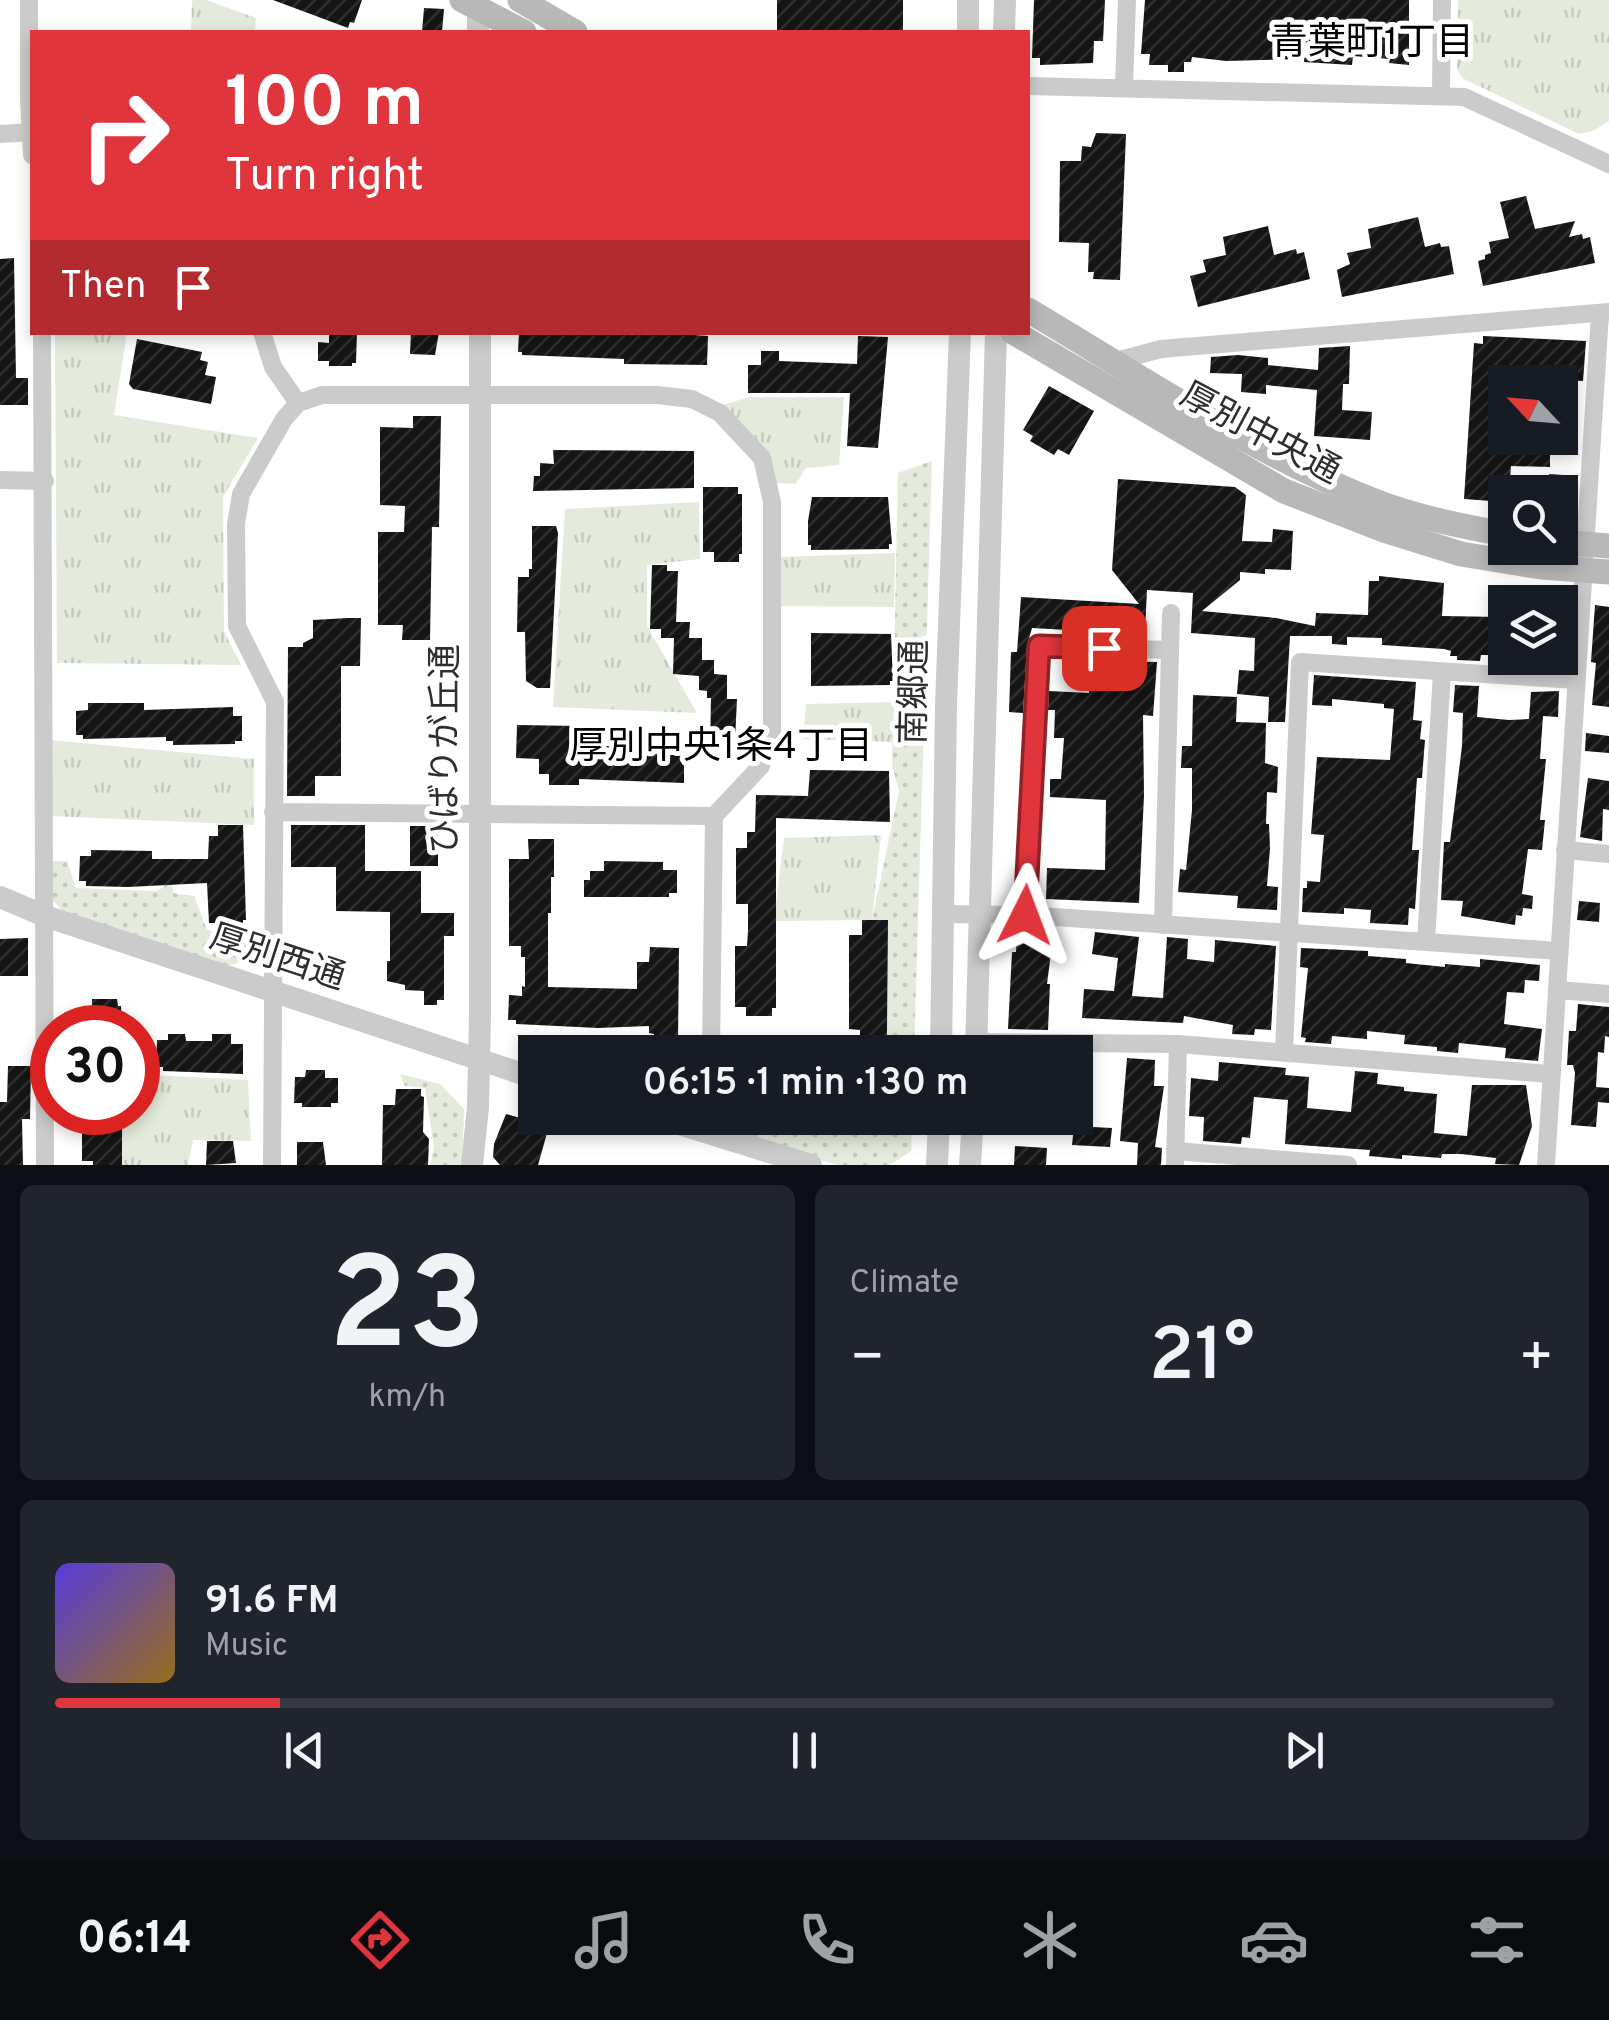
<!DOCTYPE html>
<meta charset="utf-8">
<style>
:root{--surface:#171b24;--page:#20242c;--text:#f1f3f6;--muted:#9ea1a6;--line:#363941;--accent:#e0353d}
body{margin:0;font-family:Overpass,"Noto Sans JP",sans-serif;background:var(--page);color:var(--text);height:100vh;display:flex;flex-direction:column;font-size:38px;white-space:nowrap}
*{box-sizing:border-box;margin:0}
p{font-size:32px;color:var(--muted)}
.icon{flex:none;width:55px;height:55px;fill:none;stroke:currentColor;stroke-width:2;stroke-linecap:round;stroke-linejoin:round}
.map{position:relative;height:1165px;overflow:hidden}
.drawer{display:flex;flex-direction:column;gap:20px;padding:20px;background:#0d0f14;flex:1}
.drawer>*{flex:none}
.hud{position:absolute;left:30px;top:30px;width:1000px;height:305px;border-radius:0px;box-shadow:0 5px 15px #0003;background:#e0353d;color:#fff;overflow:hidden}
.needle{width:65px;rotate:296deg}
.tools{position:absolute;left:1488px;top:365px;display:grid;gap:20px}
.tools a{display:grid;place-items:center;width:90px;height:90px;border-radius:0px;background:var(--surface);box-shadow:0 5px 15px #0003;font-size:50px}
.speed{position:absolute;left:30px;top:1005px;display:flex;gap:20px;font-size:50px;font-weight:700;text-align:center}
.speed>*{display:grid;place-content:center;width:130px;height:130px;border-radius:50%;background:var(--surface);box-shadow:0 5px 15px #0003;line-height:1}
.speed .limit{border:15px solid #d22;background:#fff;color:#111}
.pin{position:absolute;display:grid;place-items:center;width:85px;height:85px;color:#fff;margin:-42px;border-radius:20px;box-shadow:0 5px 15px #0006}
.me{position:absolute;width:110px;margin:-55px;rotate:3deg;stroke-linejoin:round;filter:drop-shadow(0 0 8px #0008)}
.turn{display:flex;align-items:center;gap:35px;height:210px;padding:0 30px;font-size:45px}
.turn .icon{width:130px;height:130px;stroke-width:2.5}
.turn b{display:block;font-size:70px;line-height:85px}
.then{display:flex;align-items:center;height:95px;padding:0 30px;background:#0003;gap:20px;font-size:38px}
.big{font-size:75px;font-weight:600;line-height:1.1}
.drawer .widget{flex:1;display:flex;flex-direction:column;justify-content:center;gap:15px;min-width:0;padding:0 35px;border-radius:15px;background:var(--page)}
.drawer .dial{align-items:center;gap:0}
.dial b{font-size:130px;line-height:1}
.song{display:flex;align-items:center;gap:30px}
.cover{width:120px;height:120px;border-radius:15px;background:linear-gradient(135deg,hsl(250 70% 55%),hsl(40 70% 35%))}
.played{height:10px;border-radius:5px;background:linear-gradient(90deg,var(--accent) 15%,var(--line) 15%)}
.keys{display:flex;justify-content:space-around;direction:ltr}
.heat{display:flex;justify-content:space-between;align-items:center;font-size:55px;direction:ltr}
.drawer .tiles{flex:1;display:grid;gap:20px;grid-template-columns:1fr 1fr}
.widget:last-child{grid-column:span 2}
.trip{position:absolute;left:518px;top:1035px;width:575px;height:100px;border-radius:0px;background:var(--surface);box-shadow:0 5px 15px #0003;font-weight:600;line-height:100px;text-align:center}
.tabs{display:flex;height:160px;justify-content:space-around;align-items:center;background:#090b0e;color:var(--muted)}
.tabs .icon{width:70px;height:70px}
.tabs .current{color:var(--accent)}
.tabs b{font-size:45px;color:var(--text)}
.map>svg:first-child{display:block}
.grass{fill:url(#grass-dots)}
.park{fill:url(#park-tufts)}
.building{fill:url(#building-hatch)}
.lines{fill:none;stroke-linecap:round;stroke-linejoin:round}
.minor{stroke:#cbcbcb;stroke-width:18}
.tertiary{stroke:#cbcbcb;stroke-width:22}
.secondary{stroke:#b8b8b8;stroke-width:25}
.route-casing{stroke:#922228;stroke-width:25}
.route{stroke:#e0353d;stroke-width:18}
.labels{text-anchor:middle;stroke-width:10;stroke-linejoin:round;paint-order:stroke}
.street-label{font-size:35px;fill:#2e2e2e;stroke:#fff}
.neighbourhood-label{font-size:38px;fill:#000;stroke:#fff}
</style>
<div class="map">
<svg width="1609" height="1165" viewBox="0 0 1609 1165">
<defs>
<pattern id="grass-dots" width="8" height="8" patternUnits="userSpaceOnUse" patternTransform="scale(2.5)"><rect width="8" height="8" fill="#e4ebdc"/><path d="M2 2h.1M6 6h.1" fill="none" stroke="#c4cabd" stroke-width="1.8" stroke-linecap="round"/></pattern>
<pattern id="park-tufts" width="24" height="20" patternUnits="userSpaceOnUse" patternTransform="scale(2.5)"><rect width="24" height="20" fill="#e4ebdc"/><path d="M3 7l-1-3M5 7V3M7 7l1-3M15 17l-1-3M17 17v-4M19 17l1-3" fill="none" stroke="#c4cabd"/></pattern>
<pattern id="building-hatch" width="6" height="6" patternUnits="userSpaceOnUse" patternTransform="scale(2.5)"><rect width="6" height="6" fill="#151515"/><path d="M-1 1l2-2M0 6l6-6M5 7l2-2" fill="none" stroke="#2f2f2f"/></pattern>
</defs>
<rect width="100%" height="100%" fill="#fff"/>
<g class="grass">
<polygon points="932,461 914,1052 888,1052 888,921 872,920 899,791 892,766 898,473"/>
<polygon points="44,861 67,861 76,888 156,891 164,887 167,875 171,874 173,893 194,896 207,930 238,935 250,946 247,960 225,967 63,911 50,898"/>
<polygon points="400,1074 440,1084 464,1109 462,1165 430,1165 434,1147 425,1088 405,1086"/>
<polygon points="716,1118 886,1127 887,1118 912,1118 911,1151 890,1165 837,1165 715,1129"/>
</g>
<g class="park">
<polygon points="192,0 206,0 256,18 255,32 191,32"/>
<polygon points="1458,0 1609,0 1609,121 1593,131 1579,134 1462,78 1457,69"/>
<polygon points="55,333 124,333 126,339 114,415 258,438 223,497 224,631 241,665 57,663"/>
<polygon points="749,397 844,397 839,465 806,468 796,484 775,483 720,406"/>
<polygon points="699,502 700,559 647,565 647,626 697,713 553,707 565,509"/>
<polygon points="895,553 894,607 776,606 778,557"/>
<polygon points="896,702 894,742 803,739 806,704"/>
<polygon points="49,740 254,759 254,825 49,816"/>
<polygon points="881,835 872,920 774,921 784,838"/>
<polygon points="138,1032 144,1037 151,1075 248,1080 251,1141 193,1140 188,1165 122,1165 122,1113 138,1112"/>
</g>
<g class="building">
<polygon points="273,0 362,0 354,23 350,22 348,28"/>
<rect x="777" y="0" width="126" height="32"/>
<polygon points="1034,0 1105,0 1103,41 1094,41 1093,63 1040,65 1040,58 1032,58"/>
<polygon points="1145,0 1409,0 1409,65 1389,63 1390,59 1353,56 1352,65 1304,62 1304,59 1226,61 1192,57 1191,62 1184,62 1184,72 1168,72 1168,65 1149,65 1150,54 1141,54"/>
<polygon points="424,8 444,9 442,32 422,32"/>
<polygon points="1096,133 1126,134 1120,280 1093,279 1094,272 1088,272 1089,243 1059,242 1060,161 1081,161 1082,146 1091,147"/>
<polygon points="1526,196 1535,229 1575,221 1569,237 1582,234 1583,239 1590,237 1595,263 1483,286 1478,261 1485,259 1485,255 1491,253 1489,242 1509,238 1500,202"/>
<polygon points="1418,217 1425,247 1440,243 1441,247 1449,246 1454,274 1342,297 1337,270 1350,264 1347,253 1371,248 1368,229"/>
<polygon points="1268,226 1274,255 1296,249 1297,254 1304,252 1310,279 1198,307 1190,276 1206,272 1203,260 1226,255 1223,237"/>
<polygon points="14,258 16,378 28,378 28,405 0,405 0,259"/>
<polygon points="329,332 357,332 356,363 352,363 352,366 329,366 329,361 318,361 318,342 329,343"/>
<polygon points="411,332 439,332 435,355 410,354"/>
<polygon points="519,332 638,335 638,332 694,332 694,335 708,336 707,365 624,364 624,359 522,355 522,352 518,352"/>
<polygon points="858,336 888,337 878,448 847,446 850,393 748,393 748,365 761,365 761,351 779,351 779,361 857,364"/>
<polygon points="1483,336 1586,341 1583,381 1517,378 1516,382 1505,382 1505,438 1550,438 1550,467 1511,466 1509,492 1505,492 1505,502 1464,499 1474,343 1483,344"/>
<polygon points="137,339 202,352 200,360 208,362 205,375 216,377 211,404 133,389 129,384"/>
<polygon points="1350,346 1349,384 1343,384 1342,410 1372,412 1370,440 1314,436 1317,390 1266,385 1266,394 1241,392 1242,374 1210,373 1211,357 1238,355 1268,358 1268,365 1318,370 1319,348"/>
<polygon points="1049,386 1094,411 1069,455 1058,449 1054,455 1030,441 1033,436 1023,430"/>
<polygon points="413,416 441,416 439,527 432,527 430,640 402,640 403,625 378,625 378,532 404,532 405,506 380,505 380,427 413,428"/>
<polygon points="553,450 694,451 694,488 533,491 534,476 540,476 540,463 554,464"/>
<polygon points="1549,474 1577,476 1575,510 1560,509 1560,492 1548,492"/>
<polygon points="1118,479 1235,487 1246,495 1242,541 1272,542 1273,529 1293,531 1291,570 1265,569 1265,574 1240,572 1240,580 1202,611 1276,618 1315,626 1316,613 1368,615 1369,581 1379,581 1379,576 1444,583 1442,616 1501,617 1499,655 1481,655 1480,661 1457,660 1457,656 1450,656 1451,651 1444,649 1382,645 1382,638 1347,637 1347,645 1332,644 1332,636 1290,636 1285,722 1268,722 1269,697 1237,694 1239,670 1254,671 1255,638 1191,633 1193,593 1147,590 1145,631 1103,629 1103,632 1032,628 1027,646 1023,713 1009,712 1011,652 1017,652 1021,597 1139,604 1112,570"/>
<polygon points="703,487 738,487 738,494 742,494 742,554 739,554 739,562 714,562 714,552 703,552"/>
<polygon points="812,497 888,497 892,544 889,544 889,549 811,550 811,545 808,545 808,521"/>
<polygon points="532,526 556,526 558,533 550,688 537,688 526,681 525,632 517,632 518,577 529,577 529,569 532,569"/>
<polygon points="652,565 667,565 667,571 678,571 676,622 690,622 689,638 702,638 702,660 714,660 714,674 727,675 727,699 737,699 735,741 726,741 726,749 710,748 711,698 707,698 707,691 699,690 699,676 673,674 674,638 661,638 661,629 650,629"/>
<polygon points="1595,605 1609,607 1609,707 1592,705 1596,663 1591,662"/>
<polygon points="348,618 361,618 360,666 341,666 341,776 315,776 315,796 287,796 288,647 303,647 303,643 313,638 313,620"/>
<polygon points="811,633 891,634 893,681 890,681 890,685 811,686"/>
<polygon points="1108,661 1157,662 1153,716 1143,715 1144,795 1139,903 1046,899 1047,868 1105,870 1106,800 1050,797 1050,779 1061,779 1064,738 1054,738 1055,710 1048,710 1049,691 1089,693 1089,688 1107,689"/>
<polygon points="1314,675 1416,682 1413,720 1422,721 1420,739 1425,740 1422,778 1417,778 1412,850 1419,850 1415,909 1409,908 1408,925 1370,923 1371,910 1344,908 1344,914 1302,912 1303,888 1307,888 1307,881 1320,882 1324,835 1311,834 1317,757 1390,760 1394,709 1384,708 1384,704 1332,699 1332,706 1312,705"/>
<polygon points="1455,685 1479,686 1477,717 1509,720 1529,719 1531,692 1559,691 1558,717 1543,716 1540,759 1546,759 1540,820 1545,820 1542,850 1528,849 1522,894 1533,896 1532,909 1523,908 1522,916 1516,915 1515,925 1461,916 1463,901 1441,900 1444,842 1450,842 1462,746 1463,713 1453,712"/>
<polygon points="1193,695 1237,697 1236,722 1266,723 1265,763 1278,767 1277,793 1267,792 1266,824 1269,824 1270,848 1267,886 1278,887 1277,910 1237,908 1238,896 1178,892 1180,869 1186,870 1192,810 1192,768 1181,768 1182,746 1192,746"/>
<polygon points="88,703 144,703 144,710 233,707 233,716 242,716 242,741 235,741 235,744 173,745 173,741 166,741 166,737 83,739 83,735 76,735 76,711 88,710"/>
<polygon points="517,725 580,726 580,742 590,742 589,746 665,746 665,755 684,755 684,783 579,779 579,785 549,785 549,774 539,774 539,759 516,758"/>
<polygon points="1586,733 1609,736 1609,753 1585,751"/>
<polygon points="810,770 889,771 890,822 776,818 776,1008 772,1008 772,1016 746,1016 746,1007 735,1007 735,946 747,946 748,931 748,904 736,904 736,848 747,848 747,832 755,832 756,795 808,796"/>
<polygon points="1588,778 1609,781 1609,810 1603,809 1602,841 1580,837"/>
<polygon points="218,825 243,825 246,920 243,920 243,928 220,929 220,923 209,923 207,883 128,887 86,886 86,881 79,881 80,856 91,856 91,850 152,851 152,859 208,859 209,836 218,836"/>
<polygon points="291,825 365,825 365,871 421,871 421,913 454,913 454,936 444,936 444,1000 437,1000 437,1005 424,1005 424,991 405,990 405,985 387,981 387,961 390,961 390,912 336,911 336,867 291,867"/>
<rect x="410" y="826" width="28" height="40"/>
<polygon points="528,839 554,839 554,877 551,877 551,913 548,913 548,987 637,989 637,962 649,962 650,947 679,948 678,1042 661,1042 661,1038 654,1038 654,1034 649,1033 649,1026 598,1028 516,1024 516,1020 508,1020 509,995 522,996 522,986 525,987 525,957 521,957 521,946 509,946 509,859 529,859"/>
<polygon points="604,861 663,862 663,870 677,870 677,893 669,893 669,897 584,897 584,880 590,880 590,871 604,871"/>
<polygon points="1579,901 1600,903 1599,922 1577,920"/>
<polygon points="862,920 888,920 887,1042 860,1042 860,1030 849,1029 849,935 862,935"/>
<polygon points="1017,927 1054,930 1047,984 1050,984 1048,1030 1008,1029 1012,952 1016,952"/>
<polygon points="1095,932 1139,937 1132,996 1163,998 1167,937 1188,939 1187,959 1214,962 1215,940 1276,946 1271,1030 1255,1029 1254,1035 1232,1034 1233,1025 1184,1016 1183,1023 1082,1018 1084,989 1114,991 1118,958 1092,954"/>
<polygon points="28,938 28,976 0,976 0,939"/>
<polygon points="1301,948 1368,951 1368,956 1406,959 1406,963 1445,967 1445,964 1480,967 1480,959 1540,965 1539,981 1525,980 1524,993 1507,992 1504,1024 1542,1029 1538,1061 1505,1058 1506,1048 1459,1043 1458,1053 1437,1051 1437,1047 1404,1044 1405,1035 1367,1031 1367,1039 1332,1036 1331,1044 1305,1042 1306,1038 1301,1037 1308,968 1300,967"/>
<polygon points="92,999 117,999 118,1006 121,1006 122,1028 92,1028"/>
<polygon points="1578,1004 1609,1007 1609,1037 1605,1036 1604,1053 1598,1052 1596,1087 1609,1088 1609,1103 1598,1102 1596,1127 1571,1125 1575,1073 1573,1065 1567,1065 1569,1031 1576,1031"/>
<polygon points="168,1034 185,1034 186,1041 212,1041 212,1034 231,1034 231,1044 243,1044 243,1074 163,1071 163,1067 156,1067 157,1040 168,1040"/>
<polygon points="1127,1058 1155,1060 1154,1086 1164,1086 1155,1147 1162,1148 1161,1165 1137,1165 1138,1143 1120,1141"/>
<polygon points="1219,1062 1286,1068 1285,1075 1309,1077 1307,1108 1351,1112 1355,1071 1378,1073 1377,1084 1404,1087 1404,1091 1437,1094 1434,1133 1467,1136 1472,1085 1526,1085 1532,1126 1519,1165 1495,1164 1496,1158 1461,1154 1442,1154 1441,1158 1402,1155 1402,1159 1369,1156 1370,1150 1285,1144 1288,1100 1254,1097 1250,1138 1242,1137 1241,1144 1203,1141 1204,1117 1189,1116 1191,1078 1218,1081"/>
<polygon points="8,1066 31,1066 30,1119 22,1119 23,1165 0,1165 0,1102 7,1102"/>
<polygon points="306,1070 325,1070 325,1078 338,1078 338,1103 331,1103 331,1107 302,1107 302,1103 294,1103 295,1077 305,1077"/>
<polygon points="396,1089 421,1089 421,1096 424,1097 423,1132 429,1139 428,1165 382,1165 383,1105 395,1105"/>
<polygon points="122,1112 122,1165 93,1165 93,1161 82,1161 82,1113"/>
<polygon points="506,1114 549,1126 538,1165 500,1165 493,1157 494,1144"/>
<polygon points="1074,1126 1112,1128 1110,1147 1072,1145"/>
<polygon points="207,1141 233,1141 236,1163 206,1165"/>
<polygon points="297,1142 323,1142 326,1165 297,1165"/>
<polygon points="1015,1146 1047,1148 1046,1165 1014,1165"/>
</g>
<g class="lines">
<g class="minor">
<polyline points="29,0 29,100 32,155"/>
<polyline points="1028,86 1464,97 1609,164"/>
<polyline points="1124,87 1127,0"/>
<polyline points="1441,94 1442,0"/>
<polyline points="0,134 32,132"/>
<polyline points="42,332 45,1165"/>
<polyline points="262,332 273,367 298,403"/>
<polyline points="1116,361 1161,349 1609,312"/>
<polyline points="0,480 45,481"/>
<polyline points="1565,850 1609,854"/>
<polyline points="945,914 1025,915 1559,951"/>
<polyline points="1025,915 1039,647 1170,650"/>
<polyline points="1163,925 1171,613"/>
<polyline points="1426,942 1442,672"/>
<polyline points="1557,990 1609,994"/>
<polyline points="977,1042 1178,1044 1549,1074"/>
<polyline points="711,1052 714,816"/>
<polyline points="1284,1052 1300,662 1576,680"/>
<polyline points="1175,1151 1348,1165"/>
<polyline points="272,1165 275,702 237,626 236,524 241,494 284,419 298,403 322,395 657,395 692,399 720,413 762,458 772,502 772,736 761,766 714,816 273,812"/>
<polyline points="1175,1165 1178,1044"/>
<polyline points="1546,1165 1600,313"/>
</g>
<g class="tertiary">
<polyline points="478,0 478,32"/>
<polyline points="968,32 968,0"/>
<polyline points="1004,32 1005,0"/>
<polyline points="0,897 45,916 535,1078"/>
<polyline points="941,1052 946,705 960,332"/>
<polyline points="976,1052 996,332"/>
<polyline points="660,1118 811,1165"/>
<polyline points="472,1165 478,1107 480,1016 480,332"/>
<polyline points="937,1165 939,1118"/>
<polyline points="970,1165 973,1118"/>
</g>
<g class="secondary">
<polyline points="462,0 524,32"/>
<polyline points="520,0 575,32"/>
<path d="M 1028,310 C 1141,377 1262,459 1385,505 C 1424,519 1465,527 1505,534"/>
<polyline points="1013,332 1284,491 1384,530 1461,554 1541,567 1609,572"/>
<polyline points="1560,542 1609,546"/>
</g>
</g>
<g class="lines">
<defs>
<polyline id="route" points="1025,915 1039,646 1104,648"/>
</defs>
<use href="#route" class="route-casing"/>
<use href="#route" class="route"/>
</g>
<g class="labels">
<g class="street-label">
<text transform="translate(1261 432) rotate(28)" y="12">厚別中央通</text>
<text transform="translate(913 692) rotate(-89)" y="12">南郷通</text>
<text transform="translate(444 749) rotate(-90)" y="12">ひばりが丘通</text>
<text transform="translate(278 956) rotate(18)" y="12">厚別西通</text>
</g>
<g class="neighbourhood-label">
<text x="1372" y="54">青葉町1丁目</text>
<text x="721" y="758">厚別中央1条4丁目</text>
</g>
</g>
</svg>
<div class="tools">
<a><svg class="needle" viewBox="-14 -14 28 28"><path d="M0-13l5 13h-10z" fill="#e53935"/><path d="M0 13l5-13h-10z" fill="#9ea1a6"/></svg></a>
<a><svg class="icon" aria-label="search" viewBox="0 0 24 24"><circle cx="10" cy="10" r="6"/><path d="M15 15l6 6"/></svg></a>
<a><svg class="icon" aria-label="layers" viewBox="0 0 24 24"><path d="M12 4l9 5-9 5-9-5zM3 14l9 5 9-5"/></svg></a>
</div>
<div class="speed"><div class="limit">30</div></div>
<div class="pin" style="left:1104px;top:648px;background:#d93025"><svg class="icon" aria-label="arrive" viewBox="0 0 24 24"><path d="M6 21V4h12l-3 4 3 4H6"/></svg></div>
<svg class="me" style="left:1025px;top:915px" viewBox="-20 -20 40 40"><path d="M0-17L14 15 0 8-14 15z" fill="#e0353d" stroke="#fff" stroke-width="4"/></svg>
<div class="trip">06:15 · 1 min · 130 m</div>
<div class="hud">
<div class="turn"><svg class="icon" aria-label="right" viewBox="0 0 24 24"><path d="M7 20v-9h11M14 6l5 5-5 5"/></svg><div><b>100 m</b>Turn right</div></div>
<div class="then">Then<svg class="icon" aria-label="arrive" viewBox="0 0 24 24"><path d="M6 21V4h12l-3 4 3 4H6"/></svg></div>
</div>
</div>
<section class="drawer">
<div class="tiles">
<div class="widget dial"><b>23</b><p>km/h</p></div>
<div class="widget"><p>Climate</p>
<div class="heat"><a>−</a><b class="big">21°</b><a>+</a></div>
</div>
<div class="widget">
<div class="song"><i class="cover"></i><div><b>91.6 FM</b><p>Music</p></div></div>
<div class="played"></div>
<div class="keys"><svg class="icon" aria-label="previous" viewBox="0 0 24 24"><path d="M18 5L8 12l10 7zM5 5v14"/></svg><svg class="icon" aria-label="pause" viewBox="0 0 24 24"><path d="M8 5v14M16 5v14"/></svg><svg class="icon" aria-label="next" viewBox="0 0 24 24"><path d="M6 5l10 7-10 7zM19 5v14"/></svg></div>
</div>
</div>
</section>
<nav class="tabs">
<b>06:14</b>
<svg class="icon current" aria-label="directions" viewBox="0 0 24 24"><path d="M12 3l9 9-9 9-9-9zM9 14v-3h6M13 9l2 2-2 2"/></svg>
<svg class="icon" aria-label="music" viewBox="0 0 24 24"><path d="M9 18V5l10-2v13"/><circle cx="6" cy="18" r="3"/><circle cx="16" cy="16" r="3"/></svg>
<svg class="icon" aria-label="phone" viewBox="0 0 24 24"><path d="M5 4h4l2 5-3 2q2 4 5 5l2-3 5 2v4C11 20 4 13 5 4z"/></svg>
<svg class="icon" aria-label="climate" viewBox="0 0 24 24"><path d="M12 3v18M4 7l16 10M4 17L20 7"/></svg>
<svg class="icon" aria-label="car" viewBox="0 0 24 24"><path d="M5 17H2v-5l4-1 3-4h7l3 4 3 1v5h-3M9 17h6M6 11h13"/><circle cx="7" cy="17" r="2"/><circle cx="17" cy="17" r="2"/></svg>
<svg class="icon" aria-label="filters" viewBox="0 0 24 24"><path d="M4 7h16M4 17h16"/><circle cx="9" cy="7" r="2"/><circle cx="15" cy="17" r="2"/></svg>
</nav>
